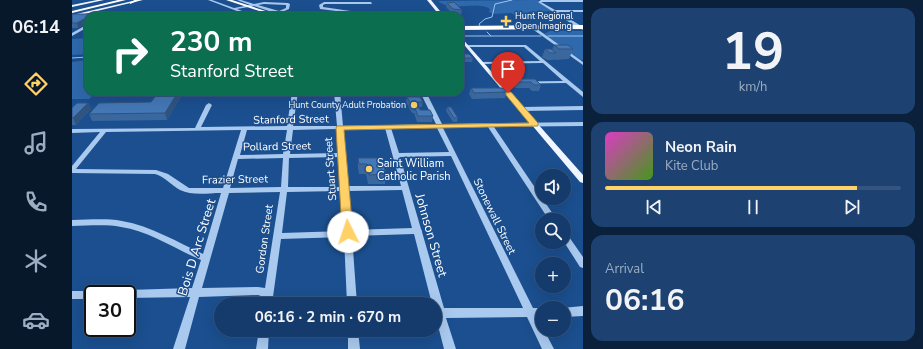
<!DOCTYPE html>
<meta charset="utf-8">
<style>
:root{--surface:#143b6b;--page:#1d4271;--text:#f1f3f6;--muted:#9dadc1;--line:#33557e;--accent:#ffd166}
body{margin:0;font-family:"Nunito Sans",sans-serif;background:var(--page);color:var(--text);height:100vh;display:flex;flex-direction:column;font-size:15px;white-space:nowrap}
*{box-sizing:border-box;margin:0}
p{font-size:13px;color:var(--muted)}
.icon{flex:none;width:22px;height:22px;fill:none;stroke:currentColor;stroke-width:2;stroke-linecap:round;stroke-linejoin:round}
.map{position:relative;flex:1;overflow:hidden}
.drawer{display:flex;flex-direction:column;gap:8px;padding:8px;background:#0b203b;width:340px}
.drawer>*{flex:none}
.banner{position:absolute;left:12px;top:12px;width:380px;height:84px;border-radius:12px;box-shadow:0 4px 16px #0002,0 0 0 1px var(--line);background:#0b6e4f;color:#fff;overflow:hidden}
.tools{position:absolute;left:463px;top:169px;display:grid;gap:8px}
.tools a{display:grid;place-items:center;width:36px;height:36px;border-radius:50%;background:var(--surface);box-shadow:0 4px 16px #0002,0 0 0 1px var(--line);font-size:20px}
.speed{position:absolute;left:12px;top:285px;display:flex;gap:8px;font-size:20px;font-weight:700;text-align:center}
.speed>*{display:grid;place-content:center;width:52px;height:52px;border-radius:50%;background:var(--surface);box-shadow:0 4px 16px #0002,0 0 0 1px var(--line);line-height:1}
.speed .limit{border:2px solid #111;border-radius:6px;background:#fff;color:#111}
.pin{position:absolute;display:grid;place-items:center;width:34px;height:34px;color:#fff;margin:-41px -17px;border-radius:50% 50% 50% 0;rotate:-45deg;box-shadow:0 0 4px #0007}
.pin .icon{rotate:45deg}
.me{position:absolute;width:44px;margin:-22px;rotate:356deg;stroke-linejoin:round;filter:drop-shadow(0 0 3px #0008)}
.turn{display:flex;align-items:center;gap:14px;height:84px;padding:0 20px;font-size:18px}
.turn .icon{width:52px;height:52px;stroke-width:2.5}
.turn b{display:block;font-size:28px;line-height:34px}
.big{font-size:30px;font-weight:700;line-height:1.1}
.drawer .card{flex:1;display:flex;flex-direction:column;justify-content:center;gap:6px;min-width:0;padding:0 14px;border-radius:12px;background:var(--page)}
.drawer .dial{align-items:center;gap:0}
.dial b{font-size:52px;line-height:1}
.song{display:flex;align-items:center;gap:12px}
.cover{width:48px;height:48px;border-radius:6px;background:linear-gradient(135deg,hsl(310 70% 55%),hsl(100 70% 35%))}
.played{height:4px;border-radius:2px;background:linear-gradient(90deg,var(--accent) 85%,var(--line) 85%)}
.keys{display:flex;justify-content:space-around;direction:ltr}
.trip{position:absolute;left:142px;top:297px;width:228px;height:40px;border-radius:20px;background:var(--surface);box-shadow:0 4px 16px #0002,0 0 0 1px var(--line);font-weight:700;line-height:40px;text-align:center}
main{display:flex;flex:1;min-height:0}
.menu{display:flex;flex-direction:column;width:72px;justify-content:space-around;align-items:center;background:#08182b;color:var(--muted)}
.menu .icon{width:28px;height:28px}
.menu .active{color:var(--accent)}
.menu b{font-size:18px;color:var(--text)}
.map>svg:first-child{display:block}
.green{fill:#2e69ad}
.lines{fill:none;stroke-linecap:round;stroke-linejoin:round}
.stream{stroke:#9cc4f0;stroke-width:1}
.minor{fill:#a9c9ee;fill-rule:evenodd}
.major{fill:#f0f6ff;fill-rule:evenodd}
.highway{fill:#fff;fill-rule:evenodd}
.wall{fill:#3a679d}
.shaded-wall{fill:#305480}
.building{fill:#4478b7;stroke:#305480}
.route{fill:#ffd166;stroke:#a68842}
.poi-dot{fill:#ffd166;stroke:#1b4f8f;stroke-width:1.5}
.labels{text-anchor:middle;stroke-width:3;stroke-linejoin:round;paint-order:stroke}
.far-poi-label{font-size:9px;fill:#fff;stroke:#1b4f8f;text-anchor:start}
.street-label{font-size:11px;fill:#fff;stroke:#1b4f8f}
.poi-label{font-size:11px;fill:#fff;stroke:#1b4f8f;text-anchor:start}
.near-street-label{font-size:13px;fill:#fff;stroke:#1b4f8f}
</style>
<main>
<nav class="menu">
<b>06:14</b>
<svg class="icon active" aria-label="directions" viewBox="0 0 24 24"><path d="M12 3l9 9-9 9-9-9zM9 14v-3h6M13 9l2 2-2 2"/></svg>
<svg class="icon" aria-label="music" viewBox="0 0 24 24"><path d="M9 18V5l10-2v13"/><circle cx="6" cy="18" r="3"/><circle cx="16" cy="16" r="3"/></svg>
<svg class="icon" aria-label="phone" viewBox="0 0 24 24"><path d="M5 4h4l2 5-3 2q2 4 5 5l2-3 5 2v4C11 20 4 13 5 4z"/></svg>
<svg class="icon" aria-label="climate" viewBox="0 0 24 24"><path d="M12 3v18M4 7l16 10M4 17L20 7"/></svg>
<svg class="icon" aria-label="car" viewBox="0 0 24 24"><path d="M5 17H2v-5l4-1 3-4h7l3 4 3 1v5h-3M9 17h6M6 11h13"/><circle cx="7" cy="17" r="2"/><circle cx="17" cy="17" r="2"/></svg>
</nav>
<div class="map">
<svg width="511" height="349" viewBox="0 0 511 349">
<rect width="100%" height="100%" fill="#1b4f8f"/>
<g class="green">
<path d="M 466,0 L 467,2 L 481,11 L 456,12 L 461,16 L 487,16 L 490,17 L 446,17 L 439,13 L 422,14 L 417,12 L 418,9 C 404,0 381,13 366,1 Z"/>
<polygon points="478,31 511,31 511,60 509,60 472,34"/>
<polygon points="16,38 16,54 0,55 0,39"/>
<polygon points="16,60 16,92 24,92 17,99 0,99 0,62"/>
</g>
<g class="lines">
<g class="stream">
<polyline points="408,26 407,24 413,19 420,17 423,4 440,0"/>
<polyline points="415,32 419,36"/>
<polyline points="388,36 469,36"/>
<polyline points="476,36 511,36"/>
<polyline points="0,58 16,57"/>
</g>
<g class="minor">
<path d="M 136,0 L 140,0 L 162,8 L 178,5 L 165,0 L 169,0 L 182,4 L 192,2 L 216,3 L 218,4 L 217,9 L 210,12 L 224,16 L 206,14 L 182,6 L 165,9 L 183,16 L 178,16 ZM 192,4 L 214,5 L 214,8 L 207,11 L 186,5 Z"/>
<polygon points="469,0 511,0 511,2 469,2 483,10 511,10 511,12 486,12 511,27 511,30 504,26 483,26 484,24 500,24 466,2"/>
<polygon points="252,2 299,2 300,4 253,4 251,5 251,7 306,15 304,16 248,9 247,5"/>
<polygon points="31,13 53,13 55,14 53,15 30,15"/>
<polygon points="16,24 16,27 0,36 0,33"/>
<polygon points="459,26 461,26 511,62 511,65 459,28"/>
<polygon points="396,45 454,45 511,92 511,97 494,83 425,84 425,82 427,82 491,81 471,63 410,64 408,63 410,62 468,61 452,47 395,47 395,45"/>
<path d="M 220,92 L 226,92 L 221,126 L 265,126 L 262,92 L 268,92 L 271,126 L 364,124 L 348,92 L 354,92 L 370,124 L 511,122 L 511,126 L 422,127 L 485,220 L 477,220 L 416,127 L 371,128 L 461,308 L 472,308 L 470,308 L 470,317 L 466,317 L 470,325 L 470,330 L 472,330 L 482,349 L 470,349 L 455,317 L 374,318 L 384,349 L 372,349 L 363,314 L 363,304 L 360,304 L 342,234 L 280,236 L 285,304 L 275,304 L 272,237 L 209,239 L 200,304 L 190,304 L 191,298 L 189,296 L 186,295 L 127,297 L 113,349 L 101,349 L 118,297 L 55,298 L 55,294 L 50,294 L 52,291 L 55,290 L 120,288 L 129,260 C 103,249 77,231 49,227 C 33,224 16,226 0,226 L 0,220 C 17,220 33,218 50,221 C 79,226 105,242 131,254 L 149,193 C 136,193 120,196 108,190 C 99,185 93,177 83,174 L 0,173 L 0,166 L 28,132 L 0,133 L 0,129 L 123,128 L 134,105 L 137,103 L 140,105 L 129,127 L 215,126 ZM 313,128 L 329,186 L 276,186 L 271,129 ZM 319,128 L 365,128 L 377,152 L 327,153 ZM 265,129 L 267,153 L 218,154 L 221,130 ZM 169,130 L 151,188 L 117,188 L 96,174 L 84,170 L 4,169 L 34,132 ZM 175,130 L 215,130 L 211,154 L 168,155 ZM 379,156 L 451,308 L 372,308 L 350,232 L 350,231 L 349,229 L 328,157 ZM 267,157 L 269,187 L 216,187 L 217,158 ZM 211,158 L 209,187 L 158,188 L 166,159 ZM 330,190 L 340,228 L 279,230 L 277,191 ZM 269,191 L 271,231 L 210,233 L 215,192 ZM 208,192 L 193,288 L 186,287 L 130,288 L 157,193 Z"/>
<polygon points="511,106 511,110 449,111 446,109 449,107"/>
<polygon points="492,233 495,234 511,257 511,268 508,267 492,242"/>
<polygon points="0,291 21,291 24,292 25,294 21,294 21,299 0,299"/>
<polygon points="511,306 511,316 492,317 492,308 490,308"/>
<polygon points="187,330 197,330 196,349 184,349"/>
<polygon points="276,330 286,330 288,349 276,349"/>
</g>
<g class="major">
<polygon points="25,0 32,0 0,7 0,5"/>
<polygon points="65,0 71,0 0,17 0,15"/>
<polygon points="355,0 359,0 372,16 368,16"/>
<polygon points="388,36 511,175 511,183 508,182 388,40"/>
</g>
<g class="highway">
<polygon points="46,0 54,0 0,13 0,11"/>
<polygon points="63,0 68,0 58,4 58,2"/>
<polygon points="154,0 160,0 209,16 202,16"/>
<polygon points="511,25 511,29 388,30 388,26"/>
</g>
</g>
<g class="wall">
<polygon points="375,3 390,10 389,15 381,14 374,7"/>
<polygon points="0,14 21,14 22,16 16,16 16,22 6,28 0,28"/>
<polygon points="482,45 501,49 497,59 483,60 482,59 481,60 475,60 470,57 473,49 480,50"/>
<polygon points="388,54 401,58 400,62 388,62"/>
<polygon points="443,79 463,79 469,85 467,91 460,91 457,88 443,88 441,85"/>
<polygon points="399,88 435,92 433,98 400,99 397,94"/>
<polygon points="366,92 376,92 375,95 368,95"/>
<polygon points="109,97 95,120 20,121 17,114"/>
<polygon points="335,97 351,102 350,107 346,107 348,110 361,116 360,122 345,122 342,113 340,113 334,102"/>
<polygon points="16,103 19,109 4,125 0,125 0,108"/>
<polygon points="375,107 386,118 385,122 381,122 374,111"/>
<polygon points="286,158 314,174 313,184 296,184 294,174 287,174 286,168"/>
</g>
<g class="shaded-wall">
<polygon points="16,16 16,22 6,28 5,23"/>
<polygon points="106,92 107,92 109,97 95,120 93,113"/>
<polygon points="16,103 19,109 4,125 1,118"/>
</g>
<g class="building">
<polygon points="382,2 390,10 381,9 375,3"/>
<polygon points="0,14 21,14 5,23 0,23"/>
<polygon points="482,45 496,45 501,49 487,49"/>
<polygon points="473,49 479,49 484,53 478,53"/>
<polygon points="388,54 397,54 401,58 388,58"/>
<polygon points="443,79 463,79 469,85 462,85 459,82 445,82"/>
<polygon points="399,88 431,88 435,92 402,93"/>
<polygon points="87,92 106,92 93,113 17,114 27,103 79,102"/>
<polygon points="335,97 348,97 351,102 344,102 348,110 358,110 361,116 346,116 343,108 341,108"/>
<polygon points="5,103 16,103 1,118 0,118 0,108"/>
<polygon points="375,107 379,107 386,118 382,118"/>
<polygon points="286,158 310,158 314,174 297,175 295,164 287,164"/>
</g>
<polygon class="route" points="434,92 439,92 466,123 466,126 272,130 281,232 280,235 272,235 270,232 264,128 265,126 457,123 434,95"/>
<g class="poi-dot">
<path d="M432 15h4v4h4v4h-4v4h-4v-4h-4v-4h4z"/>
<circle cx="342" cy="105" r="4"/>
<circle cx="297" cy="169" r="4"/>
</g>
<g class="labels">
<g class="far-poi-label">
<text x="443" y="19">Hunt Regional<tspan x="443" dy="10">Open Imaging</tspan></text>
<text x="334" y="108" text-anchor="end">Hunt County Adult Probation</text>
</g>
<g class="street-label">
<text transform="translate(219 119) rotate(-1)" y="4">Stanford Street</text>
<text transform="translate(205 146) rotate(-1)" y="4">Pollard Street</text>
<text transform="translate(258 169) rotate(-94)" y="4">Stuart Street</text>
<text transform="translate(163 179) rotate(-1)" y="4">Frazier Street</text>
<text transform="translate(423 216) rotate(64)" y="4">Stonewall Street</text>
<text transform="translate(192 239) rotate(-82)" y="4">Gordon Street</text>
</g>
<g class="poi-label">
<text x="305" y="167">Saint William<tspan x="305" dy="13">Catholic Parish</tspan></text>
</g>
<g class="near-street-label">
<text transform="translate(360 235) rotate(74)" y="5">Johnson Street</text>
<text transform="translate(124 247) rotate(-73)" y="5">Bois D Arc Street</text>
</g>
</g>
</svg>
<div class="tools">
<a><svg class="icon" aria-label="sound" viewBox="0 0 24 24"><path d="M4 9h4l5-4v14l-5-4H4zM17 9q2 3 0 6"/></svg></a>
<a><svg class="icon" aria-label="search" viewBox="0 0 24 24"><circle cx="10" cy="10" r="6"/><path d="M15 15l6 6"/></svg></a>
<a>+</a>
<a>−</a>
</div>
<div class="speed"><div class="limit">30</div></div>
<div class="pin" style="left:436px;top:93px;background:#d93025"><svg class="icon" aria-label="arrive" viewBox="0 0 24 24"><path d="M6 21V4h12l-3 4 3 4H6"/></svg></div>
<svg class="me" style="left:276px;top:232px" viewBox="-20 -20 40 40"><circle r="19" fill="#fff"/><path d="M0-13L10 11 0 6-10 11z" fill="#ffd166"/></svg>
<div class="trip">06:16 · 2 min · 670 m</div>
<div class="banner">
<div class="turn"><svg class="icon" aria-label="right" viewBox="0 0 24 24"><path d="M7 20v-9h11M14 6l5 5-5 5"/></svg><div><b>230 m</b>Stanford Street</div></div>
</div>
</div>
<section class="drawer">
<div class="card dial"><b>19</b><p>km/h</p></div>
<div class="card">
<div class="song"><i class="cover"></i><div><b>Neon Rain</b><p>Kite Club</p></div></div>
<div class="played"></div>
<div class="keys"><svg class="icon" aria-label="previous" viewBox="0 0 24 24"><path d="M18 5L8 12l10 7zM5 5v14"/></svg><svg class="icon" aria-label="pause" viewBox="0 0 24 24"><path d="M8 5v14M16 5v14"/></svg><svg class="icon" aria-label="next" viewBox="0 0 24 24"><path d="M6 5l10 7-10 7zM19 5v14"/></svg></div>
</div>
<div class="card"><p>Arrival</p><b class="big">06:16</b></div>
</section>
</main>
